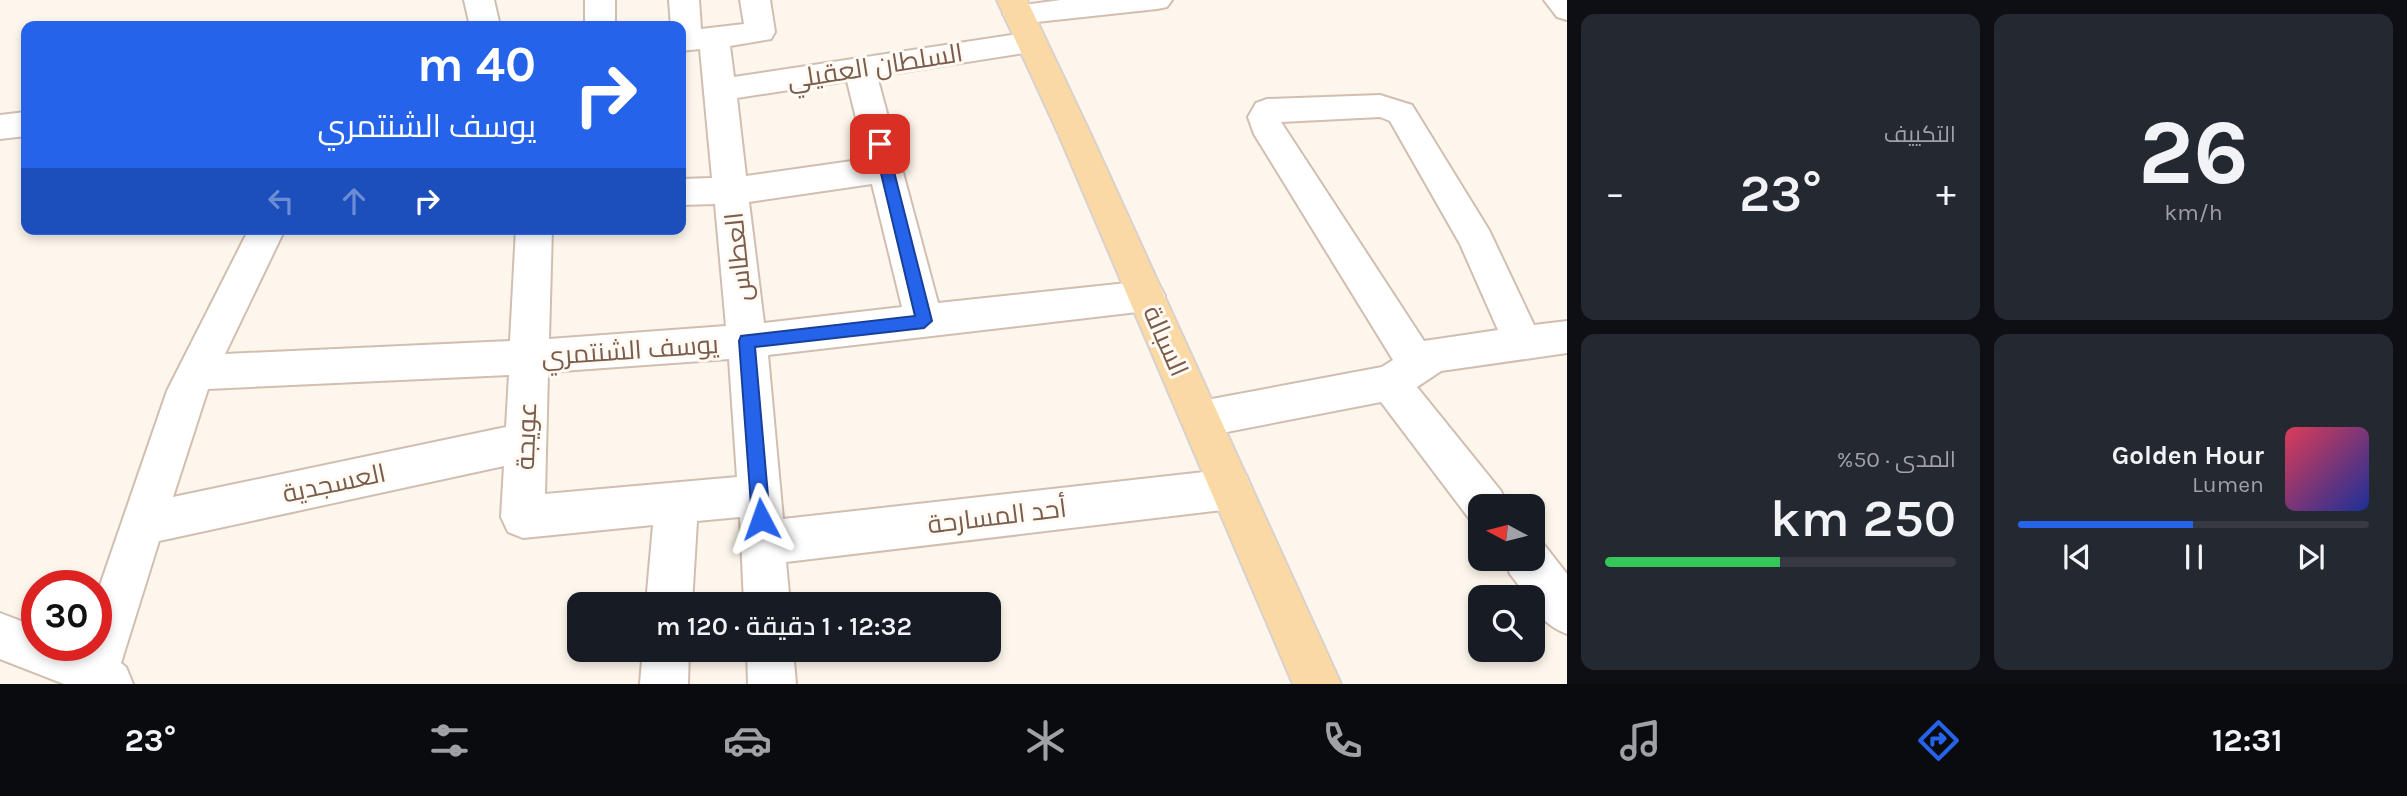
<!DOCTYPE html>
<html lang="ar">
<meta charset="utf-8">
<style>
:root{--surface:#171b24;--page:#242831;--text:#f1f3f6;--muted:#9ea1a6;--line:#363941;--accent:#2563eb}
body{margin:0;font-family:Karla,Cairo,sans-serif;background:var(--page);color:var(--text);direction:rtl;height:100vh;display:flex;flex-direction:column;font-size:26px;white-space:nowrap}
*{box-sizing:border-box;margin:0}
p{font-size:23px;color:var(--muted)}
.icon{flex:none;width:38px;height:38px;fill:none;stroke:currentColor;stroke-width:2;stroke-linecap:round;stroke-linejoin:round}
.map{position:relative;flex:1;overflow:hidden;direction:ltr}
.panel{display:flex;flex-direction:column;gap:14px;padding:14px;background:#0d0f14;width:840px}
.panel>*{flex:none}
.banner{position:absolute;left:21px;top:21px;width:665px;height:214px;border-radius:14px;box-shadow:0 4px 10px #0003;direction:rtl;background:#2563eb;color:#fff;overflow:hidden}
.needle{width:46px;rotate:277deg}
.controls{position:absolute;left:1468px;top:494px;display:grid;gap:14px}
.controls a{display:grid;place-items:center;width:77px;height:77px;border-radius:14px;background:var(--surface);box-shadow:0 4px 10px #0003;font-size:35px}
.speed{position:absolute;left:21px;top:570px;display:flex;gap:14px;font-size:35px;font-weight:700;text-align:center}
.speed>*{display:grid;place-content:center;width:91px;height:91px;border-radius:50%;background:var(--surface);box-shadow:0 4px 10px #0003;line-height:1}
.speed .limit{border:10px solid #d22;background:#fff;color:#111}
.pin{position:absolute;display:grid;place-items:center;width:60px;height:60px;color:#fff;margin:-30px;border-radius:14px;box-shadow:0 4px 10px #0006}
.me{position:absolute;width:77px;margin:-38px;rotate:356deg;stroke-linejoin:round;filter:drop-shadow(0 0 5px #0008)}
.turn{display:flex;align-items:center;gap:24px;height:147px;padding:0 35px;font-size:32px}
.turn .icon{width:91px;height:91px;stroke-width:2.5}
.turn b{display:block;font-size:49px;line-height:60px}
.lanes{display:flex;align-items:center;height:66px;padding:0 35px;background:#0003;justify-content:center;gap:35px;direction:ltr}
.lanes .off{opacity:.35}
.big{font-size:52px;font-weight:600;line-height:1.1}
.panel .tile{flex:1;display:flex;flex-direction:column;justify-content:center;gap:10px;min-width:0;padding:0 24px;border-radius:14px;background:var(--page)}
.panel .dial{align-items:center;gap:0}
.dial b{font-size:91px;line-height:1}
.song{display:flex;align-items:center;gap:21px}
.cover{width:84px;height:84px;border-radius:10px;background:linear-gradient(135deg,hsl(350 70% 55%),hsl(230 70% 35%))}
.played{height:7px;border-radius:4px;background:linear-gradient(90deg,var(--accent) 50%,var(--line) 50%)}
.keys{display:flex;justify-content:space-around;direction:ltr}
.heat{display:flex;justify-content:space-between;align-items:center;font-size:38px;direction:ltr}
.charge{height:10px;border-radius:5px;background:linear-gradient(90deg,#34c759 50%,var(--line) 0)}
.panel .tiles{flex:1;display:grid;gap:14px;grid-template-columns:repeat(2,1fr)}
.trip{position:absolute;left:567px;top:592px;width:434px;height:70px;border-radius:14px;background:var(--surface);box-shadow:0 4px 10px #0003;font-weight:600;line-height:70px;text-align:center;direction:rtl}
.dock{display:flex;height:112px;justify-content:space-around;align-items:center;background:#090b0e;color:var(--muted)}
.dock .icon{width:49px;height:49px}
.dock .selected{color:var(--accent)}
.dock b{font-size:32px;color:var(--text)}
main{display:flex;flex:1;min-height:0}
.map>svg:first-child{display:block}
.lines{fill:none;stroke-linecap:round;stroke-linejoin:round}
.minor-casing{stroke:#d1beb0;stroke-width:4}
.major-casing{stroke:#dad1cd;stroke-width:4}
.minor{fill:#fff;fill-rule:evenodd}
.major{fill:#fbd9a5;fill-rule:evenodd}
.route{fill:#2563eb;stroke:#184099;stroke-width:2}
.labels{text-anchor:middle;stroke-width:6;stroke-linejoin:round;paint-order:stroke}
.street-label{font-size:26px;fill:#7a5c4d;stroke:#fffaf3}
</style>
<main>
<section class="panel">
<div class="tiles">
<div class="tile dial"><b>26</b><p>km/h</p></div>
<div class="tile"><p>التكييف</p>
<div class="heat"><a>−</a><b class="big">23°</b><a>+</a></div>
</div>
<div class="tile">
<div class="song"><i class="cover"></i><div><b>Golden Hour</b><p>Lumen</p></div></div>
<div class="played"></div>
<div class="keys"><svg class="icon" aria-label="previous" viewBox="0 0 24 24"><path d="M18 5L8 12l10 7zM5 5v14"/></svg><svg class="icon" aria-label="pause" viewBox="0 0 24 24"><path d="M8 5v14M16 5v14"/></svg><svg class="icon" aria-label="next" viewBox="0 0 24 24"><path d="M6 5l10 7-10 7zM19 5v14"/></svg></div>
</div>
<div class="tile"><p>المدى · 50%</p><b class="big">250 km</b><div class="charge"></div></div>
</div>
</section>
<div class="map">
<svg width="1567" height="684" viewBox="0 0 1567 684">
<rect width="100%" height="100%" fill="#fdf6ec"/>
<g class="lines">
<defs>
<g id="minor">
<polygon points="464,0 494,0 500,26 470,26"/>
<rect x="585" y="0" width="30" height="26"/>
<path d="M 669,0 L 699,0 L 701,29 L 744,24 L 740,0 L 770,0 L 775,32 L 771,39 L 730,46 L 734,77 L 1031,32 L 1042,35 L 1046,42 L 1042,49 L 1031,52 L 877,76 L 938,303 L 1146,281 L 1159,285 L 1165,296 L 1159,307 L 1146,311 L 768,355 L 783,519 L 1231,469 L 1246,475 L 1252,489 L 1246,503 L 1231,509 L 786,562 L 790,604 L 744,604 L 740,517 L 697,521 L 692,604 L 646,604 L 653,525 L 523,538 L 508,532 L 501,517 L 504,466 L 159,541 L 121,663 L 126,667 L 133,684 L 64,684 L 0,659 L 0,613 L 37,627 L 37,646 L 96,646 L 96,597 L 167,391 L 249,229 L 285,229 L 225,354 L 510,341 L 516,229 L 552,229 L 549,339 L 726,326 L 715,204 L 681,205 L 681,179 L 712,178 L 700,49 L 681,51 L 681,26 L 671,26 ZM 847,81 L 866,159 L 746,176 L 737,98 ZM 872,184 L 902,307 L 764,323 L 749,202 ZM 729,359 L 737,477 L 545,494 L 548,372 ZM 509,375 L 506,427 L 173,497 L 208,389 Z"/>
<polygon points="1061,0 1172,0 1167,7 1157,9 1018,24 1008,21 1003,14 1008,7"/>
<polygon points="1544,0 1567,0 1567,20 1557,17"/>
<path d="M 1380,95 L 1412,105 L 1489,230 L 1534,325 L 1567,321 L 1567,353 L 1441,371 L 1417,387 L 1501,491 L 1507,506 L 1480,506 L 1480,524 L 1471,521 L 1381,402 L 1201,437 L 1187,432 L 1181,419 L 1187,406 L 1201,401 L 1382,367 L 1393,360 L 1254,134 L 1248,117 L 1256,103 L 1267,99 ZM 1380,117 L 1390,121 L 1460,244 L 1498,330 L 1424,341 L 1281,122 Z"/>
<polygon points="26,112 26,136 0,139 0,115"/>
<path d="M 1533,539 L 1542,542 L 1567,574 L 1567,634 C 1552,628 1533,615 1533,597 L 1528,597 L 1510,574 L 1504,558 L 1533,558 Z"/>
<polygon points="643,649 689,649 688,684 640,684"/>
<polygon points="747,649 793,649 796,684 748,684"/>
</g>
<polygon id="major" points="997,0 1027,0 1091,135 1341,684 1293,684 1059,135"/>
</defs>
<use href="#minor" class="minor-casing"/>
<use href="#major" class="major-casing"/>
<use href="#minor" class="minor"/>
<use href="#major" class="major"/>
</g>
<polygon class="route" points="880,139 887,144 932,321 924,328 755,347 770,519 768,525 761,528 755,525 752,519 739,341 741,336 915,316 874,144"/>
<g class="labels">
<g class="street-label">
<text transform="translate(875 66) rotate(-9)" y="9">السلطان العقيلي</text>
<text transform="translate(738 257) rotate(-96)" y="9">العطاس</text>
<text transform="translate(1166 341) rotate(66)" y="9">السبالة</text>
<text transform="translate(630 350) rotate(-4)" y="9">يوسف الشنتمري</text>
<text transform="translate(526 436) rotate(-88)" y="9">عويجة</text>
<text transform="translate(334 483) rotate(-12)" y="9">العسجدية</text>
<text transform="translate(997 516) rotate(-7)" y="9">أحد المسارحة</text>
</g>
</g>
</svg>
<div class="controls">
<a><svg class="needle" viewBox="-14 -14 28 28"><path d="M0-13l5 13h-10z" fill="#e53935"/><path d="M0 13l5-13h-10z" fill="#9ea1a6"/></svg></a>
<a><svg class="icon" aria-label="search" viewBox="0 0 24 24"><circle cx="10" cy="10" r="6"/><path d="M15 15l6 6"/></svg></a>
</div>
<div class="speed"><div class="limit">30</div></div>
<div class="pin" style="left:880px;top:144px;background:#d93025"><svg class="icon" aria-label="arrive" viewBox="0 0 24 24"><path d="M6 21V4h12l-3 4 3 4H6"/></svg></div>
<svg class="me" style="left:761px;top:519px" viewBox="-20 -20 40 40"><path d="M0-17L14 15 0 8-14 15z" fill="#2563eb" stroke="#fff" stroke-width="4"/></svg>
<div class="trip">12:32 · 1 دقيقة · 120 m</div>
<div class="banner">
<div class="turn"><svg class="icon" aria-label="right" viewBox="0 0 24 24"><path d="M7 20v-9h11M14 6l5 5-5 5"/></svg><div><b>40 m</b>يوسف الشنتمري</div></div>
<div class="lanes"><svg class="icon off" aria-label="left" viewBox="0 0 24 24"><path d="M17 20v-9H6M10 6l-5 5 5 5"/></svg><svg class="icon off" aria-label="ahead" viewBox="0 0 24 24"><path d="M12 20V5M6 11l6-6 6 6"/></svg><svg class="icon" aria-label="right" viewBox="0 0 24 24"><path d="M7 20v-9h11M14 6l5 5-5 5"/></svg></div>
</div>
</div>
</main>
<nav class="dock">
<b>12:31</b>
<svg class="icon selected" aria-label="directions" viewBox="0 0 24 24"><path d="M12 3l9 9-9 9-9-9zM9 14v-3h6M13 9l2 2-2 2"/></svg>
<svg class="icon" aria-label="music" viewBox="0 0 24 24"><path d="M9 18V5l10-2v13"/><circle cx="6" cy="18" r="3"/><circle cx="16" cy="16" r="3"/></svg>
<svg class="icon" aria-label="phone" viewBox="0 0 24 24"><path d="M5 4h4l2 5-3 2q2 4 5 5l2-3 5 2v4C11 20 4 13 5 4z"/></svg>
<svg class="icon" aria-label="climate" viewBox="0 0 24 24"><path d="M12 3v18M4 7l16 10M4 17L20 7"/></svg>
<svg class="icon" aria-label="car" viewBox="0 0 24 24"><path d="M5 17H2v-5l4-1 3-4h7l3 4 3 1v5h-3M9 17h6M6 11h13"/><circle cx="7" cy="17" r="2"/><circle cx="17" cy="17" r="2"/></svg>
<svg class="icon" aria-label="filters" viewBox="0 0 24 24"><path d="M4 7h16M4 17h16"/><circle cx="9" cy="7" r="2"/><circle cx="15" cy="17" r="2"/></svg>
<b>23°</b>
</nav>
